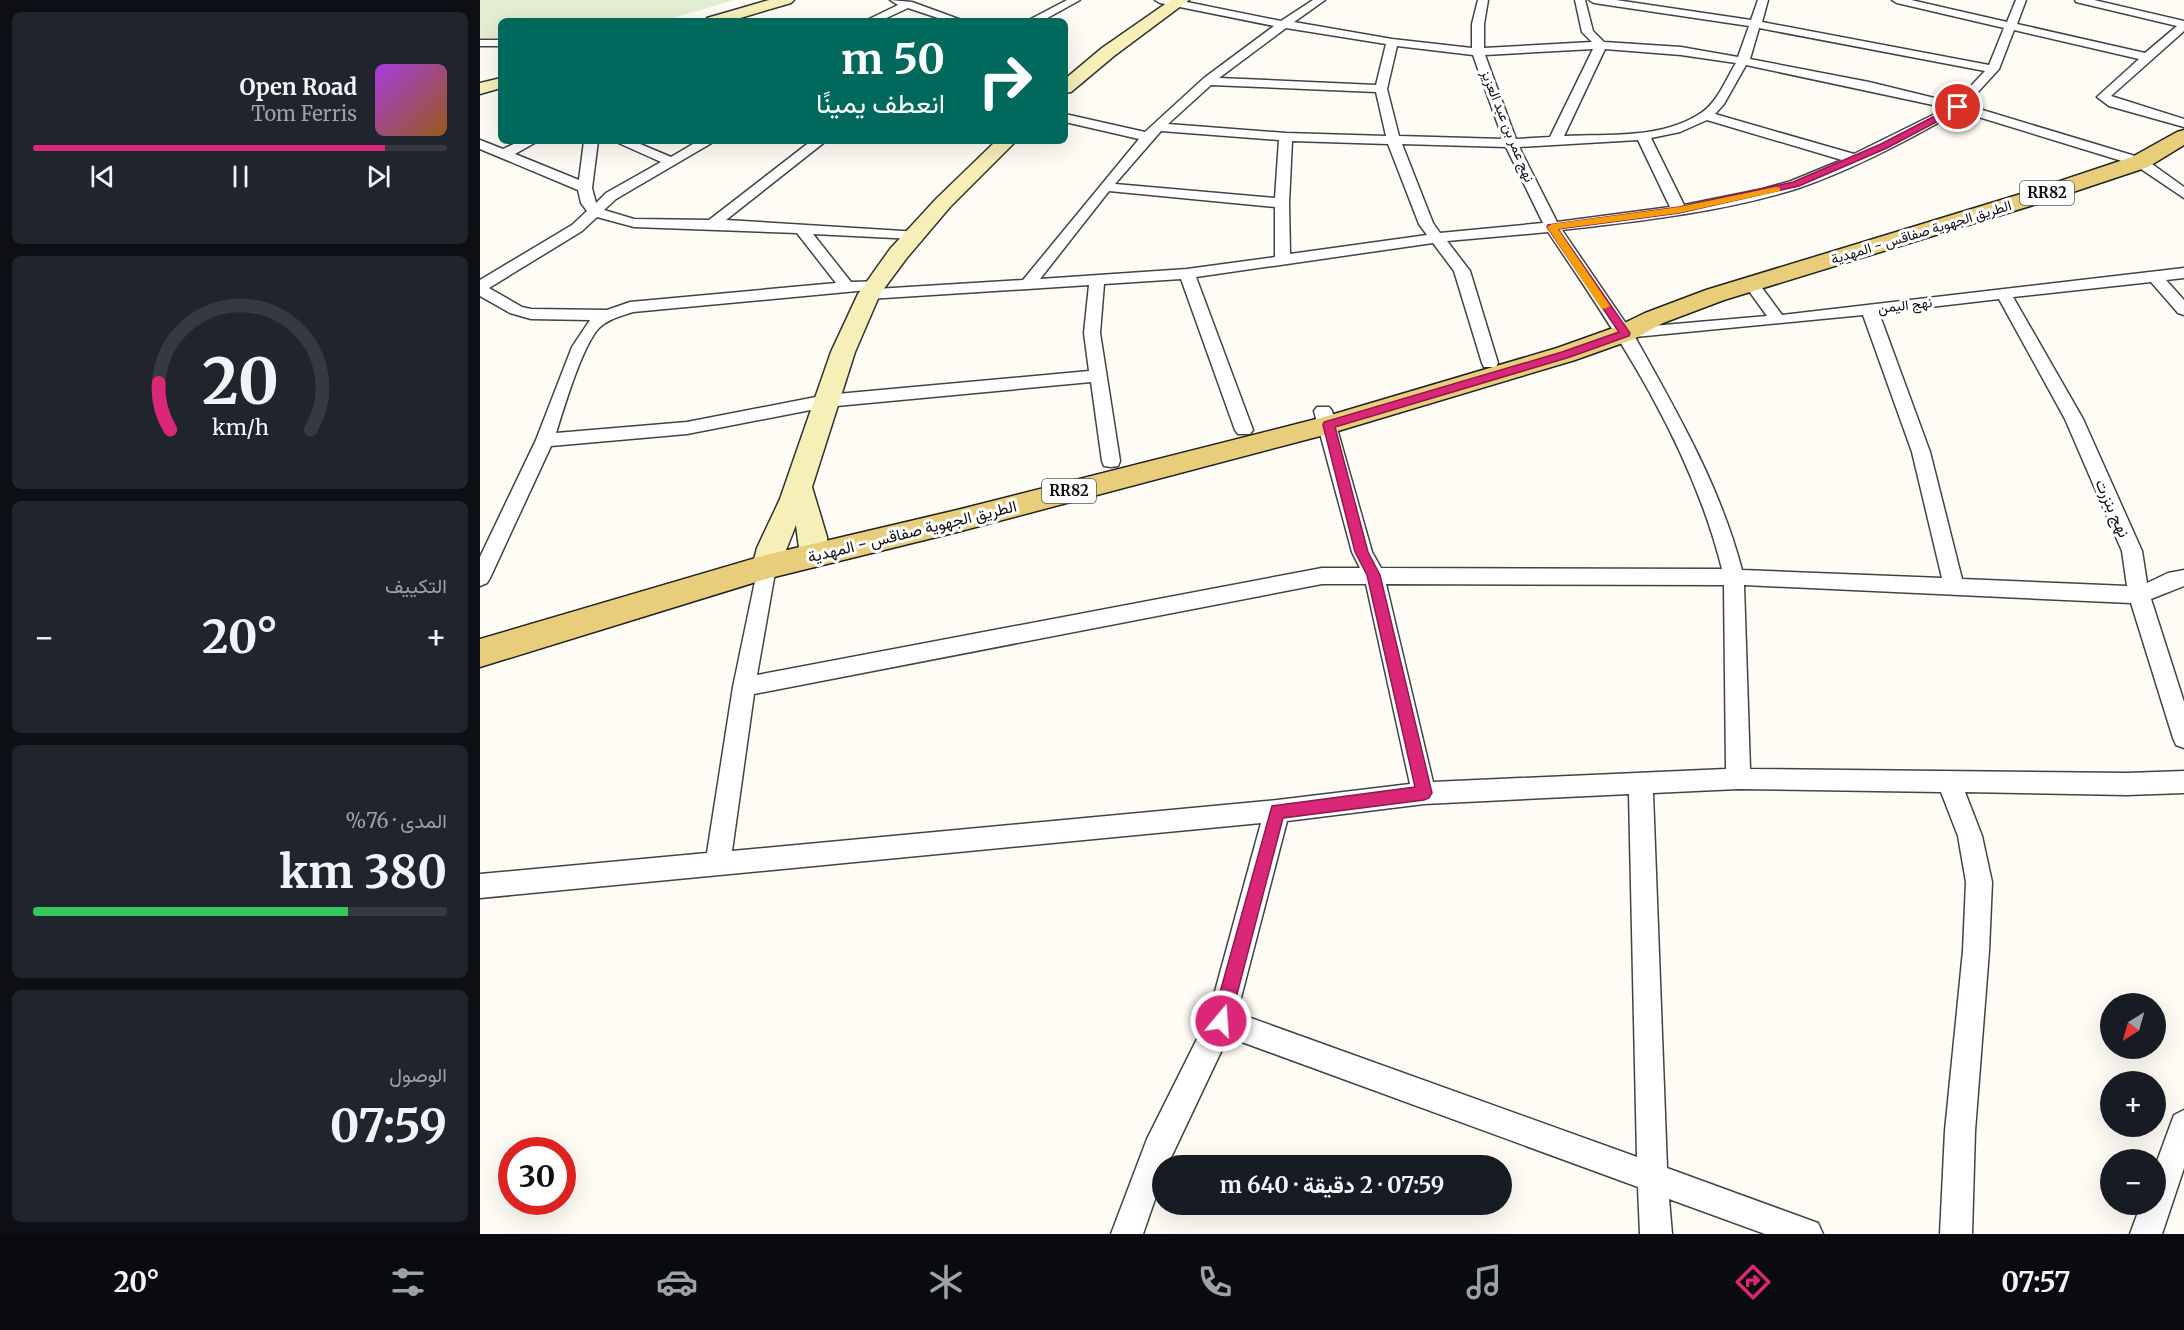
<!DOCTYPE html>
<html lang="ar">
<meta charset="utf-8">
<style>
:root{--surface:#171b24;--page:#20242c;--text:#f1f3f6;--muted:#9ea1a6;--line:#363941;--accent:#db2777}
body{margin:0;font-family:Merriweather,Vazirmatn,serif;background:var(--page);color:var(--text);direction:rtl;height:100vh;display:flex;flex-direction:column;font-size:22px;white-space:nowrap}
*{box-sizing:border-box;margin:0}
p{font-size:20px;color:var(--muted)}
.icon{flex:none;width:33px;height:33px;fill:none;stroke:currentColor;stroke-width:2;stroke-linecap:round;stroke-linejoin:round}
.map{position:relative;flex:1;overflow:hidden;direction:ltr}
.panel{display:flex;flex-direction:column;gap:12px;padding:12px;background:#0d0f14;width:480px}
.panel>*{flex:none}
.hud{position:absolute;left:18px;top:18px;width:570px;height:126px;border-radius:9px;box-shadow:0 6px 24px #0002;direction:rtl;background:#00695c;color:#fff;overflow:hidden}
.needle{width:39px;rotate:217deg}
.tools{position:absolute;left:1620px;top:993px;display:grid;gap:12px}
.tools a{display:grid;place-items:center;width:66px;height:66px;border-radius:50%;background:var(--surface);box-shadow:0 6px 24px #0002;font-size:30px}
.speed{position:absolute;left:18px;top:1137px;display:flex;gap:12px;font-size:30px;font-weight:700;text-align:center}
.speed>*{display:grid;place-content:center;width:78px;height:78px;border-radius:50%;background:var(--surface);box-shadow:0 6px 24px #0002;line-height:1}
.speed .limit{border:9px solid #d22;background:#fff;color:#111}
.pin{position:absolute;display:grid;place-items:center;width:51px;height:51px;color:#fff;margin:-26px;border:3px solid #fff;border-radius:50%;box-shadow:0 2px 6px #0007}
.me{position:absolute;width:66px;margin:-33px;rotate:18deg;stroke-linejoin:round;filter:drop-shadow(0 0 4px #0008)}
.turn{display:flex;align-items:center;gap:21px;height:126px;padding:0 24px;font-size:27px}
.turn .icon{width:78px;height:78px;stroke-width:2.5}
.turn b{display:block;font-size:42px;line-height:51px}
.big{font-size:45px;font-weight:700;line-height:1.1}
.panel .widget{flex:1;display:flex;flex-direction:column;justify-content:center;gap:9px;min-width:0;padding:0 21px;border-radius:9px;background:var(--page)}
.panel .dial{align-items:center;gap:0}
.dial svg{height:156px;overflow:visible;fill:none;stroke:var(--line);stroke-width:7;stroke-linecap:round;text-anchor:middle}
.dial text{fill:var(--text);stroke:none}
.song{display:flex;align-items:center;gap:18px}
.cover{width:72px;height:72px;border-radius:9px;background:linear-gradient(135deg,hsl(280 70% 55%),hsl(30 70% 35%))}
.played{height:6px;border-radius:3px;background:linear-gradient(90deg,var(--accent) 85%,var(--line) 85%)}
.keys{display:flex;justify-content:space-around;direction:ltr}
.heat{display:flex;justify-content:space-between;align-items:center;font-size:33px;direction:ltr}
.charge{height:9px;border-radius:4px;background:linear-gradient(90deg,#34c759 76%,var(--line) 0)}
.trip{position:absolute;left:672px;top:1155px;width:360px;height:60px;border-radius:30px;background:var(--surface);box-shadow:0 6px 24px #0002;font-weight:700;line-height:60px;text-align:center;direction:rtl}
.menu{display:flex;height:96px;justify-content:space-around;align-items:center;background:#090b0e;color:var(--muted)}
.menu .icon{width:42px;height:42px}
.menu .active{color:var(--accent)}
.menu b{font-size:27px;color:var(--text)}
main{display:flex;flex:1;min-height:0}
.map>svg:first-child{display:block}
.pitch{fill:#e4eed2}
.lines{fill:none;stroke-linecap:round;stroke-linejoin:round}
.street-casing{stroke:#434343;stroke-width:3}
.secondary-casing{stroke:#323232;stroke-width:3}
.primary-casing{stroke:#212121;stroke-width:3}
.street{fill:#fff;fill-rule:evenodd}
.secondary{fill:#f6efb8;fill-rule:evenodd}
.primary{fill:#e8ce7b;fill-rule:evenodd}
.route{fill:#db2777;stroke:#8e194d;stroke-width:1.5}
.slow{fill:#f59e0b}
.labels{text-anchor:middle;stroke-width:6;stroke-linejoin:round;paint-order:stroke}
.far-street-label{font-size:14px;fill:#101010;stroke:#fff}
.shield{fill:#fff;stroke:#585858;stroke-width:1.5}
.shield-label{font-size:15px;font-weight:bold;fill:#101010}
.street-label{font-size:16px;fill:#101010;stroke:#fff}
</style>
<main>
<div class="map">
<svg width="1704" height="1234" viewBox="0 0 1704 1234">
<rect width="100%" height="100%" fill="#fefcf5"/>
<polygon class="pitch" points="0,0 254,0 183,21 21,21 21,38 0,38"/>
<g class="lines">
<defs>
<g id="street">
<polygon points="410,0 432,2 484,21 467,21 428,8 400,21 385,21 418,5"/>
<polygon points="587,0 600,0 562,21 547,21"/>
<path d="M 675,0 L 697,0 L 801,21 L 833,0 L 845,0 L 814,22 L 912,39 L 992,48 L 992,24 L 998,0 L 1008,0 L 1004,24 L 1004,48 L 1112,42 L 1102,32 L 1095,0 L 1105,0 L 1113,31 L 1124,42 L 1201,47 L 1258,57 L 1269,26 L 1114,3 L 1109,0 L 1136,0 L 1271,20 L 1278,0 L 1288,0 L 1282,22 L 1509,65 L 1524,28 L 1417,3 L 1412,0 L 1431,0 L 1527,22 L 1536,0 L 1546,0 L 1537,24 L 1665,53 L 1697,26 L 1596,2 L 1595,0 L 1614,0 L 1704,21 L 1704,31 L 1631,96 L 1704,119 L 1704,127 L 1629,106 L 1617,97 L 1659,59 L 1534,30 L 1519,69 L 1486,105 L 1665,159 L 1704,187 L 1704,198 L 1655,165 L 1479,111 C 1429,140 1374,169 1319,188 C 1243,212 1160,221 1082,230 L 1149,328 L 1287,316 L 1264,284 L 1272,279 L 1277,281 L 1302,315 L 1704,268 L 1704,278 L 1686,280 L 1704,300 L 1704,315 L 1698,313 L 1671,282 L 1533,297 L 1603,419 L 1662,551 L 1667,583 L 1688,573 L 1704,570 L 1704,586 L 1671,599 L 1704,702 L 1704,748 L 1696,745 L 1693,738 L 1651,603 L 1264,585 L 1270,769 L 1647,773 L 1704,771 L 1704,793 L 1647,795 L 1485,792 L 1502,836 L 1512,882 L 1509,951 L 1495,1131 L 1492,1234 L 1460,1234 L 1465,1131 L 1483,951 L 1486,882 L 1478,836 L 1461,792 L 1258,789 L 1173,793 L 1187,1168 L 1338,1223 L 1343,1234 L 1285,1234 L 1189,1199 L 1192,1234 L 1160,1234 L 1158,1187 L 748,1037 L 687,1166 L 682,1166 L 682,1179 L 663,1234 L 631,1234 L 667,1139 L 728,1017 L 781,823 L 0,898 L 0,874 L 227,853 L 253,687 L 279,562 L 286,559 L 293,562 L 296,567 L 277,675 L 842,568 L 880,568 L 872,552 L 834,411 L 837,407 L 849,407 L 852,411 L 892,552 L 901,568 L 1242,569 C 1211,445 1139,336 1068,232 L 967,241 L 990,271 L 1018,363 L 1016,367 L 1004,367 L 1002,363 L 974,271 L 953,243 L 716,277 L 773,430 L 770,434 L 758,434 L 755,430 L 701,279 L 624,284 L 620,333 L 640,461 L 638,466 L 631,467 L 624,466 L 622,461 L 611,382 L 346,407 L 207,434 L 71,446 L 10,578 L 7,583 L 0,586 L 0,557 L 56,440 L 92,347 L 110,320 L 51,319 L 30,313 L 0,296 L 0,280 L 92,225 L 107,211 L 101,203 L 98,190 L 0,149 L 0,140 L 23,149 L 40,141 L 58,141 L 35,154 L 99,180 L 104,141 L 118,141 L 112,188 L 116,203 L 126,193 L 181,162 L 134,141 L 153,141 L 191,157 L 218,141 L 235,141 L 136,199 L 124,210 L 154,219 L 229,220 L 331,141 L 346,141 L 246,220 L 439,232 L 441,235 L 439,238 L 434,239 L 333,234 L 371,282 L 403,281 L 406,284 L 403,287 L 396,289 L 543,280 L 659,139 L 585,122 L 585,114 L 665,132 L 724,78 L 794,26 L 680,3 ZM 806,28 L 906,44 L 896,85 L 739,78 ZM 1279,28 L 1505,71 L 1475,103 L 1389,82 L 1270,59 ZM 917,46 L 993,55 L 1023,139 L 919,136 L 907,89 ZM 1113,49 L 1070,137 L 1036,139 L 1005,55 ZM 1125,49 L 1201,55 L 1256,63 C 1246,79 1237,103 1221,113 C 1183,139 1128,134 1084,136 ZM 1266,65 L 1467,108 L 1374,154 L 1235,114 L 1244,104 ZM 731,85 L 896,92 L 906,136 L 806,133 L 688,124 ZM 1227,120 L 1362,160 L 1311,181 L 1283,189 L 1204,205 L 1171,138 L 1200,132 ZM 681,131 L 799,140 L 795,198 L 635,184 ZM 1158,140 L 1190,207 L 1077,222 L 1039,147 ZM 812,141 L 908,144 L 939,224 L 947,235 L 810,254 L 809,203 ZM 922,144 L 1026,147 L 1063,223 L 960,233 L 953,223 ZM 629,191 L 795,207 L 795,257 L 707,269 L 560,279 ZM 117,217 L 154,227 L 317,233 L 356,283 L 150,302 L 127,310 L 51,309 L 42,307 L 9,288 L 102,231 ZM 609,285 L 604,333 L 609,371 L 346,395 L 207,422 L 76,433 C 84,408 102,346 119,328 C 128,319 141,316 153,312 L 388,290 L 381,294 L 389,299 ZM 1519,299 L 1585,419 L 1642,551 L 1647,586 L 1482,579 L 1450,452 L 1399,313 ZM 1383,315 L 1432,452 L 1462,578 L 1262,570 C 1240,486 1197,412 1155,337 ZM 842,584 L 886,584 L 930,784 L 797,800 L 252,851 L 274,694 ZM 906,584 L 1244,585 L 1246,769 L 953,782 ZM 1149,794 L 1157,1157 L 757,1013 L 807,821 L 944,804 Z"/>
<rect x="0" y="40" width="21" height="6"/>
<polygon points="1704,1110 1704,1168 1682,1234 1650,1234 1661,1204 1676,1204 1676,1164 1694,1115"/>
</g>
<g id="secondary">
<polygon points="289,0 314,0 311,3 250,21 225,21 227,18"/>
<polygon points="691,0 709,0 634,56 591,92 585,93 585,79 622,48"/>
<polygon points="21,78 21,88 0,94 0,83"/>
<polygon points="516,141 536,141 470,207 426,259 400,294 375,352 332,487 347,537 348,556 344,564 334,567 324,564 320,556 316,525 296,575 286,578 276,575 272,567 277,548 300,499 351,352 378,294 410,249 456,199"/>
</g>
<polygon id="primary" points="1704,130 1704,145 1668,167 1560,203 1244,300 1183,323 1154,339 1095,360 848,434 477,532 286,579 0,667 0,639 286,555 477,510 844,417 1077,348 1136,327 1165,313 1226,290 1544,193 1652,157 1697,132"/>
</defs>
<use href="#street" class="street-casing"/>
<use href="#secondary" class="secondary-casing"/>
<use href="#primary" class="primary-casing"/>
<use href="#street" class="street"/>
<use href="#secondary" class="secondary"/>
<use href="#primary" class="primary"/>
</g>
<polygon class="route" points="1478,104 1482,107 1481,109 1407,148 1319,186 1199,213 1078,229 1150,333 1149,336 1090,357 855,427 888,552 900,575 952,793 949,798 944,800 803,818 750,1021 747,1027 741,1030 735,1027 732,1021 792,806 935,787 887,575 875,552 843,425 844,422 1082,352 1139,332 1067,227 1068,225 1199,207 1313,182 1401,144"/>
<polygon class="slow" points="1296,187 1300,188 1300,191 1199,213 1078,229 1130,306 1124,309 1121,308 1067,227 1072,224 1199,207"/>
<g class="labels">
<g class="far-street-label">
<text transform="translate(1028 126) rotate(68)" y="5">نهج عمر بن عبد العزيز</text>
<text transform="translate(1441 232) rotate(-17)" y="5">الطريق الجهوية صفاقس - المهدية</text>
<text transform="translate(1425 305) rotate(-7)" y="5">نهج اليمن</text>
</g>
<g class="shield">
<rect x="1540" y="181" width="54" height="24" rx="4.5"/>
<rect x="562" y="479" width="54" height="24" rx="4.5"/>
</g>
<g class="shield-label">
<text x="1567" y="198">RR82</text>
<text x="589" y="496">RR82</text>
</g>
<g class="street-label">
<text transform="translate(1633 508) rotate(66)" y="6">نهج بنزرت</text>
<text transform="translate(432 531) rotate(-14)" y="6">الطريق الجهوية صفاقس - المهدية</text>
</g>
</g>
</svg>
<div class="tools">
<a><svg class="needle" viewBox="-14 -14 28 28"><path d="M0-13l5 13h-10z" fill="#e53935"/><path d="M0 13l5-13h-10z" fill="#9ea1a6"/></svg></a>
<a>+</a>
<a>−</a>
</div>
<div class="speed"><div class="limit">30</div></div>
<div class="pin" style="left:1478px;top:107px;background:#d93025"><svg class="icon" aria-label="arrive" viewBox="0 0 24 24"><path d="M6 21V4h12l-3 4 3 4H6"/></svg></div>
<svg class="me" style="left:741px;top:1021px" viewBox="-20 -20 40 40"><circle r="17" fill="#db2777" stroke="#fff" stroke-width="3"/><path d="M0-11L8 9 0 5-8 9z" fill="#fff"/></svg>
<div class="trip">07:59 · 2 دقيقة · 640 m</div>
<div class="hud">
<div class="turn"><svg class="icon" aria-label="right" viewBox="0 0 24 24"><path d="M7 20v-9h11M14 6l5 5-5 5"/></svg><div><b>50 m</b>انعطف يمينًا</div></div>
</div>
</div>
<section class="panel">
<div class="widget">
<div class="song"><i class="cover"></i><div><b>Open Road</b><p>Tom Ferris</p></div></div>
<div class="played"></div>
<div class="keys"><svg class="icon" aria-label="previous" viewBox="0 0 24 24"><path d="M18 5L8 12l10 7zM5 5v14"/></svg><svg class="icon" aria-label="pause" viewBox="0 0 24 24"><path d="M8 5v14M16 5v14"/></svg><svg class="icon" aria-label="next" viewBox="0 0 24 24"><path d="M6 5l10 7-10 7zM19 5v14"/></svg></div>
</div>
<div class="widget dial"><svg viewBox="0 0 100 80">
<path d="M14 69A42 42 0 1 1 86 69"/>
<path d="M14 69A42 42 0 0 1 8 45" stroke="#db2777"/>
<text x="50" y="56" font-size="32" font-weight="700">20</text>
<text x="50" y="72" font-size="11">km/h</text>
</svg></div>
<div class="widget"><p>التكييف</p>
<div class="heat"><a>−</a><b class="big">20°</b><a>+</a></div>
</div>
<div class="widget"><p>المدى · 76%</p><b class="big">380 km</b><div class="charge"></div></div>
<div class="widget"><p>الوصول</p><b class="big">07:59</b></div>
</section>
</main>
<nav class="menu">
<b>07:57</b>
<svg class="icon active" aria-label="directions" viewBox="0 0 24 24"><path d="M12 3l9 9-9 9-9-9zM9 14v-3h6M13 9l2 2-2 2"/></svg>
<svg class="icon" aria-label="music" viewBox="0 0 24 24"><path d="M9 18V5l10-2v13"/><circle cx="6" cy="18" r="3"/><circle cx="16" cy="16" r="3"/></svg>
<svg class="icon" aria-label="phone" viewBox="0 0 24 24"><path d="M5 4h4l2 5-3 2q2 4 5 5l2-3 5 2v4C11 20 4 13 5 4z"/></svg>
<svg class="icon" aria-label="climate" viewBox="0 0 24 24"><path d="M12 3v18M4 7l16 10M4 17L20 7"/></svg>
<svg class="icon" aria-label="car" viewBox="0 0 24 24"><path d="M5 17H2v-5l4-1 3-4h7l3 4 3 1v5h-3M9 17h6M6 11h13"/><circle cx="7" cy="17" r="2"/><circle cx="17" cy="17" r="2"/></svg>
<svg class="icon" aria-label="filters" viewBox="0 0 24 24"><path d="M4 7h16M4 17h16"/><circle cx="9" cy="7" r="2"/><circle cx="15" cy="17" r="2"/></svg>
<b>20°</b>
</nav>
